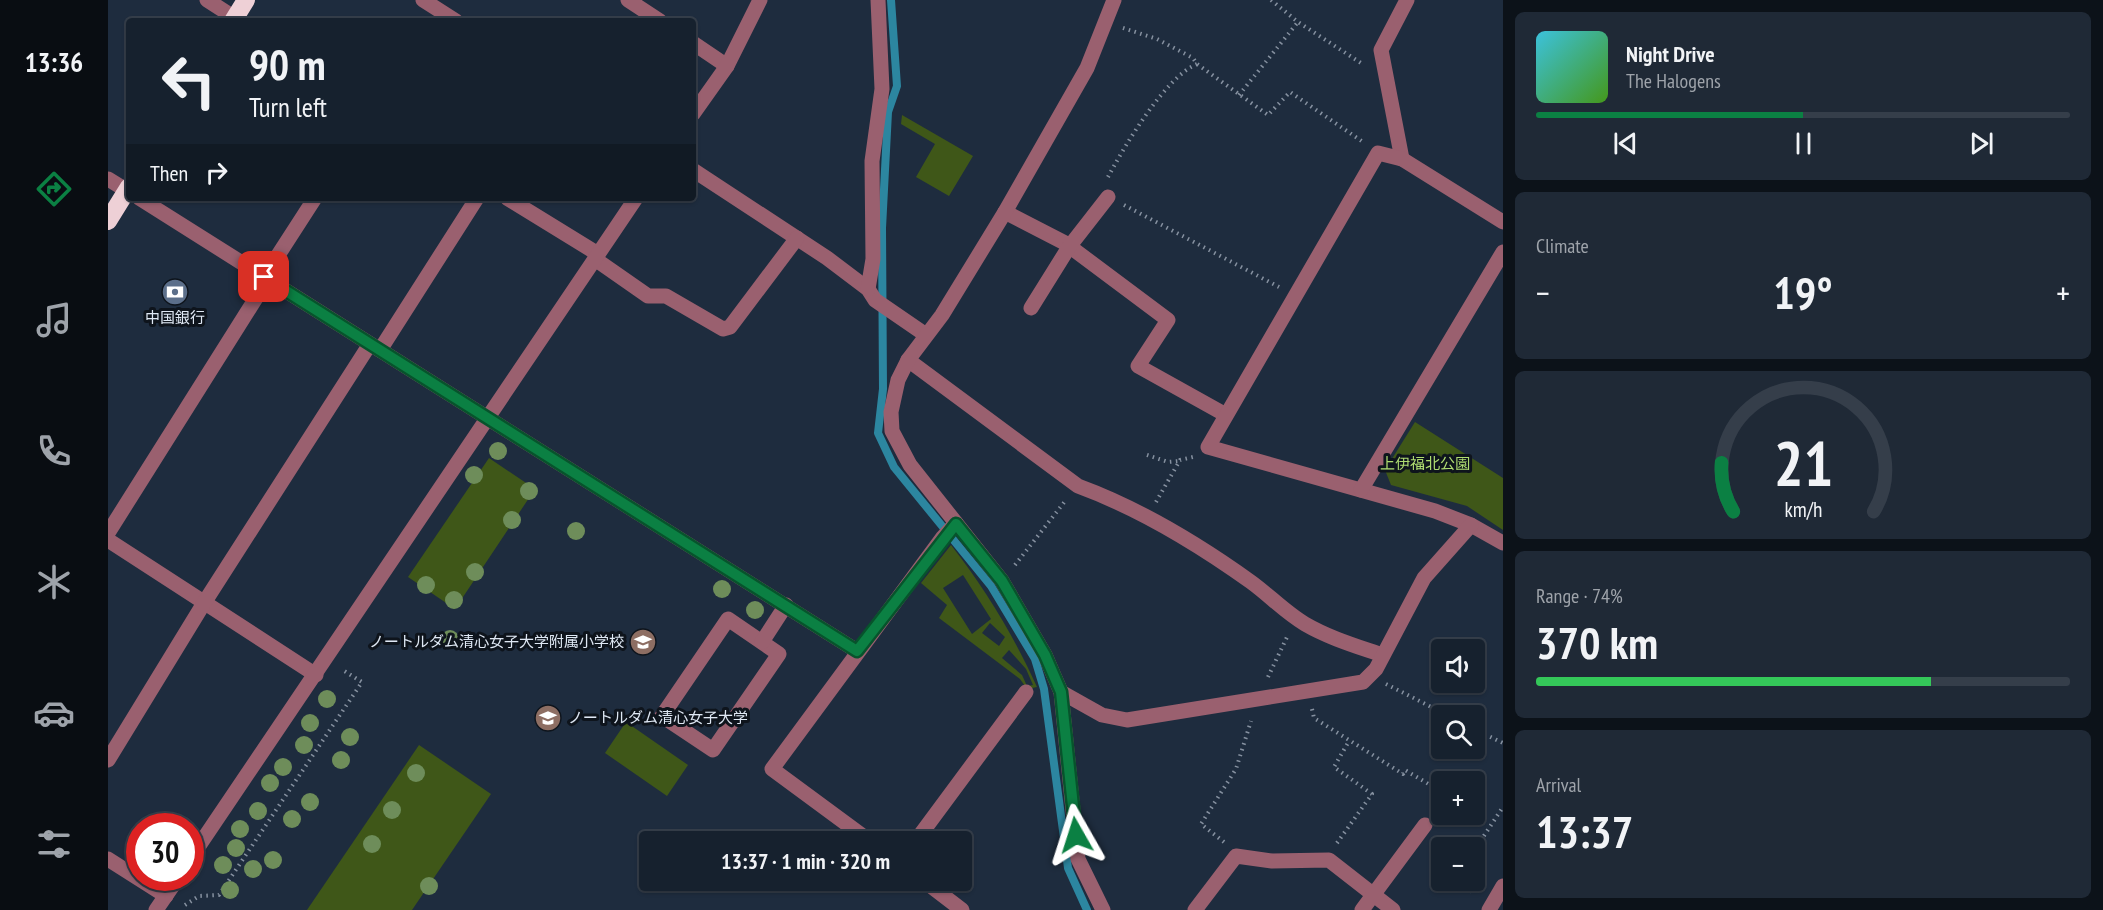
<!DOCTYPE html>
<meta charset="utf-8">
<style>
:root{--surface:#16212e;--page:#1f2936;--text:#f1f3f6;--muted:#9ea3aa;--line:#353e4a;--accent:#0b8043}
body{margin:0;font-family:"PT Sans Narrow","Noto Sans JP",sans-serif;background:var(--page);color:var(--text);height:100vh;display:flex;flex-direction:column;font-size:22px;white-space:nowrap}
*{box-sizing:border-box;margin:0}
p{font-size:20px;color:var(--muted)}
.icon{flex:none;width:33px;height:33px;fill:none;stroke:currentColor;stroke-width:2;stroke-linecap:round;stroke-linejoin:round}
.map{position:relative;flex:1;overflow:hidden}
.side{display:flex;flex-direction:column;gap:12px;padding:12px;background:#0c1219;width:600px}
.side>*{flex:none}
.hud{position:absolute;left:18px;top:18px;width:570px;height:183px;border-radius:6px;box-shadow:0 2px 4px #0004,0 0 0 2px var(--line);background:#16212e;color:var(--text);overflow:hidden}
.fabs{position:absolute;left:1323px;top:639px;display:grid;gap:12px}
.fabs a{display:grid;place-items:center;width:54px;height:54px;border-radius:6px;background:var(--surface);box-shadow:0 2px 4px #0004,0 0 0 2px var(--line);font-size:30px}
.speed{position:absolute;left:18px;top:813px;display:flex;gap:12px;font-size:30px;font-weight:700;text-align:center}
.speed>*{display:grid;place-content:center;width:78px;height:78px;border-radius:50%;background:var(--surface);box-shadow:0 2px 4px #0004,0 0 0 2px var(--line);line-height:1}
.speed .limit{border:9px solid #d22;background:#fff;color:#111}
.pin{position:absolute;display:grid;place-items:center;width:51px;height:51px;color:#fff;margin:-26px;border-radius:12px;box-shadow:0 3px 9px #0006}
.me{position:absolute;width:66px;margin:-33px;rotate:354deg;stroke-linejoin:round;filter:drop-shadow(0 0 4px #0008)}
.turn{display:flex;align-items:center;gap:21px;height:126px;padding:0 24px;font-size:27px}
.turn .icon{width:78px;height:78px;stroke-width:2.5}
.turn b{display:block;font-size:42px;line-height:51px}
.then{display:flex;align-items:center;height:57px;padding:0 24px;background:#0003;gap:12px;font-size:22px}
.big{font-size:45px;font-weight:700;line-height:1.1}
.side .tile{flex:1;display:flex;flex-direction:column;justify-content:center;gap:9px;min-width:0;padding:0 21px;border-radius:9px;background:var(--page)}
.side .dial{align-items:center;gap:0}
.dial svg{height:156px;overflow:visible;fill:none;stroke:var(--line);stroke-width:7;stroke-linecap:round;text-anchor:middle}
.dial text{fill:var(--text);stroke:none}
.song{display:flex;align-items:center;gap:18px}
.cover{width:72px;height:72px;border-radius:9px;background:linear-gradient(135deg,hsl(190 70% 55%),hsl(100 70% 35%))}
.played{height:6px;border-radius:3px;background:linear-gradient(90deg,var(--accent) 50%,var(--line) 50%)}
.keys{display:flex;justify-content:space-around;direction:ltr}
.heat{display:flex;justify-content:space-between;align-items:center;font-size:33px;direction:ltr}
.charge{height:9px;border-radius:4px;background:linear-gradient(90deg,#34c759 74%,var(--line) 0)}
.trip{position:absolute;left:531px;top:831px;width:333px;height:60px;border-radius:6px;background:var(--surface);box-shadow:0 2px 4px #0004,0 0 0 2px var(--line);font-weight:700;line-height:60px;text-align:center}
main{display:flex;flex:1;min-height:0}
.dock{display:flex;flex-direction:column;width:108px;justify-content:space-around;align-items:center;background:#090d12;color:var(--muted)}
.dock .icon{width:42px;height:42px}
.dock .current{color:var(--accent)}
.dock b{font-size:27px;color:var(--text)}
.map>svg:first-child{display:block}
.green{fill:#3f5718;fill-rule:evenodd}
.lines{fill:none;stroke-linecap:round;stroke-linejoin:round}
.stream{stroke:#2c86a0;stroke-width:8}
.path{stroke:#8691a0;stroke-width:4;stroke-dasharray:1.5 4.5;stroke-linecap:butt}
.minor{stroke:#9a606f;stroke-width:15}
.highway{stroke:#eed0d6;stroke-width:18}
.tree{fill:#6e8d5a}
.route-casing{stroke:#07532c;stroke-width:15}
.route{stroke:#0b8043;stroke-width:10}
.labels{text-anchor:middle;stroke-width:6;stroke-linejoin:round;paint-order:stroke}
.poi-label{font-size:15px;fill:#dfe8f4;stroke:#0e141c}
.park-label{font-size:15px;fill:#afdc71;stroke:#0e141c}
</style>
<main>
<nav class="dock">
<b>13:36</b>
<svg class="icon current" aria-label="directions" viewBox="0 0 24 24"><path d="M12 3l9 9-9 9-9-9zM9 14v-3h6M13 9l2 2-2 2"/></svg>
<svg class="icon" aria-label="music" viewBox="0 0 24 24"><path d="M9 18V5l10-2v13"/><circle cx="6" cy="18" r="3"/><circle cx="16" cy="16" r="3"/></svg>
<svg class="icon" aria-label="phone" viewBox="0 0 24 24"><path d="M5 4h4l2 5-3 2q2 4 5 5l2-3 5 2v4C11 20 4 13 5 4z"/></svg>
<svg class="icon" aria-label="climate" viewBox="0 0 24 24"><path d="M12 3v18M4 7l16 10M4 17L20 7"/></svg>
<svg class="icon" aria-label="car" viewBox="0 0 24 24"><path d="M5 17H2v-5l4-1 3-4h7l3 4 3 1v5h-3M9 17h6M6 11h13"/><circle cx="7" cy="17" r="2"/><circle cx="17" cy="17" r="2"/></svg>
<svg class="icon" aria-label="filters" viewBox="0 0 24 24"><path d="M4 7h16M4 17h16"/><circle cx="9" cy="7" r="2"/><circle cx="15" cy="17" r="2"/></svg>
</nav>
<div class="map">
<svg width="1395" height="910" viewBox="0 0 1395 910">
<rect width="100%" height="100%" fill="#1e2c3e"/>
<g class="green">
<polygon points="794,115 865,156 841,196 808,177 827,144 793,124"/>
<polygon points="1307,422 1395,478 1395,530 1359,506 1283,485 1277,470"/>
<polygon points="381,458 427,489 347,609 300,577"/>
<path d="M 843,545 C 878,590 906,636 929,687 L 919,689 L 912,679 L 831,618 L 839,605 L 813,583 ZM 855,575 L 883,619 L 864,634 L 835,588 ZM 882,623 L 897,637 L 891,646 L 874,633 ZM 901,650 L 918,669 L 925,685 L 919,686 L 914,675 L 894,658 Z"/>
<polygon points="518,722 580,765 559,796 497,753"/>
<polygon points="311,745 383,794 304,910 199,910"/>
</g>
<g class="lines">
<polyline class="stream" points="783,0 789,86 780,112 774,228 775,389 770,433 786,467 883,586 927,659 936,689 960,868 979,910"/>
<g class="path">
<polyline points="1163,0 1190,22 1256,65"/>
<polyline points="1015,28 1049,39 1085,58 1089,64 1160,115 1182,92 1255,142"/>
<polyline points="1131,95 1190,22"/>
<path d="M 1000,177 C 1016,147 1057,77 1089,64"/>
<polyline points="1016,205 1171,287"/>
<polyline points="1039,455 1060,462 1071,461"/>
<polyline points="1048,502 1072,460 1085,457"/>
<polyline points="907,565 958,500"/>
<polyline points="1160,677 1180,635"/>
<polyline points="1278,684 1341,716"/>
<polyline points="1204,709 1206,718 1295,774 1297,770 1334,792"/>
<polyline points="1366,729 1395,743"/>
<polyline points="1116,842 1093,824 1128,769 1143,721"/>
<polyline points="1229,843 1264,794 1226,767 1241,741"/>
<polyline points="1366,851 1395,807"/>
<polyline points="1348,880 1367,894"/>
<polyline points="77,905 91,896 111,895 254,682 233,669"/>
</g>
<g class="minor">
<polyline points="99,0 127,18"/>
<polyline points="315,0 348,21"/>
<polyline points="520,0 552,21"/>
<polyline points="585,43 619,66"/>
<polyline points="585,114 619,66 652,0"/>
<polyline points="1294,159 1273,50 1299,0"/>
<polyline points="585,170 719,258 760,289 767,300 818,335"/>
<polyline points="0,179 21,192"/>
<polyline points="31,198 749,651"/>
<polyline points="399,198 490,254"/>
<polyline points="897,212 957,243 1060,320 1030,366 1118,415"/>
<polyline points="1395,222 1294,159 1270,153 1100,447 1327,511 1363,525 1395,543"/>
<polyline points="487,259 540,296 558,296 615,329 622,327 689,238"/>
<polyline points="156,277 207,198"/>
<polyline points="760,289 765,259 764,161 774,89 770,0"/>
<polyline points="923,308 961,247 1000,197"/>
<polyline points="272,350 369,198"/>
<path d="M 800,360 L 970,486 C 1030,508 1090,544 1143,582 C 1161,595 1178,613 1197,624 C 1221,638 1248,646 1274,655"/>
<polyline points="1253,490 1395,252"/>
<polyline points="0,533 160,279"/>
<polyline points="0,540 208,675"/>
<polygon points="620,619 671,654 605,750 554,716"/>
<polyline points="654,642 678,605"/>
<polyline points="953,692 994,715 1019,720 1255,682 1268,669 1316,578 1363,525"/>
<polyline points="0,760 96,603 262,344"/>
<polyline points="763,842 664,769 835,537 848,523"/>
<polyline points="807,842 918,692"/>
<polyline points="0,859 58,896"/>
<polyline points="82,859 528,198"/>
<polyline points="815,880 854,910"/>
<polyline points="48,910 70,878"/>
<polyline points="995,910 970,859 953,692 937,655 894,581 802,465 784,431 783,412 790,380 800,360 834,315 897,212 979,68 1006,0"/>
<polyline points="1087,910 1128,856 1164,861 1221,860 1285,910"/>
<polyline points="1254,910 1317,825"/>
<polyline points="1381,910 1395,886"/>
</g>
<g class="highway">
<polyline points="125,21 138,0"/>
<polyline points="0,221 21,187"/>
</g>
</g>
<g class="tree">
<circle cx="390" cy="451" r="9"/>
<circle cx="366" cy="475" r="9"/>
<circle cx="421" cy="491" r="9"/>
<circle cx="404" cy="520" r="9"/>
<circle cx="468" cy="531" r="9"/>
<circle cx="367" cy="572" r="9"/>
<circle cx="318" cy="585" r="9"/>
<circle cx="614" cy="589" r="9"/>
<circle cx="346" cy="600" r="9"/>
<circle cx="647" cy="610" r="9"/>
<circle cx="342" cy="639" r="9"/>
<circle cx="219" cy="699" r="9"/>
<circle cx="202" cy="723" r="9"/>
<circle cx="242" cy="737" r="9"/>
<circle cx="196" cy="745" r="9"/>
<circle cx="233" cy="760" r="9"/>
<circle cx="175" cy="767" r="9"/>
<circle cx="308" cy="773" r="9"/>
<circle cx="162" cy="783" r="9"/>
<circle cx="202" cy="802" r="9"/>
<circle cx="284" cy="810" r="9"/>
<circle cx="150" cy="811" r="9"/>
<circle cx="184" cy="819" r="9"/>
<circle cx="132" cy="829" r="9"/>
<circle cx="264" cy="844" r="9"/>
<circle cx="128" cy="848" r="9"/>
<circle cx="165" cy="860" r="9"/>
<circle cx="115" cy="865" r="9"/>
<circle cx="145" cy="869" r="9"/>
<circle cx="321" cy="886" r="9"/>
<circle cx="122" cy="890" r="9"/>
</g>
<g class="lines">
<defs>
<polyline id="route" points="156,277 749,651 848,524 894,581 937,655 953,692 968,835"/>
</defs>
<use href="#route" class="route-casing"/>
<use href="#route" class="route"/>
</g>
<defs>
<symbol id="bank-disc" viewBox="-11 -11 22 22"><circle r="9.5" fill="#5c6f8a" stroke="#0e141c"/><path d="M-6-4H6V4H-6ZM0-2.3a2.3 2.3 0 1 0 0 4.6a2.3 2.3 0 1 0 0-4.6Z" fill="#fff"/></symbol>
<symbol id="school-disc" viewBox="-11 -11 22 22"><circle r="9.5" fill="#8d6e63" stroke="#0e141c"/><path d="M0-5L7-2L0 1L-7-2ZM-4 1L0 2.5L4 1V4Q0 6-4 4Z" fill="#fff"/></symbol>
<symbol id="university-disc" viewBox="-11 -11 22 22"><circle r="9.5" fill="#8d6e63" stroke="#0e141c"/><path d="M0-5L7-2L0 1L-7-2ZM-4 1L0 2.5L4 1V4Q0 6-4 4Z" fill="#fff"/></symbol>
</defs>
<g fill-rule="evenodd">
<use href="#bank-disc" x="52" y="277" width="30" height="30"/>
<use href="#school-disc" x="520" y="627" width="30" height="30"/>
<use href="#university-disc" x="425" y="703" width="30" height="30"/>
</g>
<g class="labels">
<g class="poi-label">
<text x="67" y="323">中国銀行</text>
<text x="516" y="647" text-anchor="end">ノートルダム清心女子大学附属小学校</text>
<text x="460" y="723" text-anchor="start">ノートルダム清心女子大学</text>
</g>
<g class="park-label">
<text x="1317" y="469">上伊福北公園</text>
</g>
</g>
</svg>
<div class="fabs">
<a><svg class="icon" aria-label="sound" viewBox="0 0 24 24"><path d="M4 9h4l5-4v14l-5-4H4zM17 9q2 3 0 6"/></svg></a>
<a><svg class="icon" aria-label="search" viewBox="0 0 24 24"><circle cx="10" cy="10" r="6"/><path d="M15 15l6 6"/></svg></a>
<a>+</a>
<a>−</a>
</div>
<div class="speed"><div class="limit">30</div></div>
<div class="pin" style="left:156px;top:277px;background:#d93025"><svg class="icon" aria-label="arrive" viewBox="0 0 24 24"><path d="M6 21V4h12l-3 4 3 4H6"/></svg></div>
<svg class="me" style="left:968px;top:835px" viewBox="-20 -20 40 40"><path d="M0-17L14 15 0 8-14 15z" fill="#0b8043" stroke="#fff" stroke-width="4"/></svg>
<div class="trip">13:37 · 1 min · 320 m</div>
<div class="hud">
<div class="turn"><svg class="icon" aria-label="left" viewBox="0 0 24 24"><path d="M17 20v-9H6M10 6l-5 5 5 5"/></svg><div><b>90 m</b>Turn left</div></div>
<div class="then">Then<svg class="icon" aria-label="right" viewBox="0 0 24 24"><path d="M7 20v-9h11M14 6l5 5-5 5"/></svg></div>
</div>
</div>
<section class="side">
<div class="tile">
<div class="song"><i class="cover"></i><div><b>Night Drive</b><p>The Halogens</p></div></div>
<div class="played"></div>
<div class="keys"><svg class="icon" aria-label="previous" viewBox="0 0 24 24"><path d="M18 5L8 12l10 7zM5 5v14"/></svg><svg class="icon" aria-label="pause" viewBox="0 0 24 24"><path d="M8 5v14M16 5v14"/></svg><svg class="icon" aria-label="next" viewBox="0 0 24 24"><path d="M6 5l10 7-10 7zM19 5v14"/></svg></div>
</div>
<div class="tile"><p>Climate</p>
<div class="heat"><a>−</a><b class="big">19°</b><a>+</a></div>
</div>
<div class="tile dial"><svg viewBox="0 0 100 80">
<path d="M14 69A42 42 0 1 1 86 69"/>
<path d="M14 69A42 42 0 0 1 8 44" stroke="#0b8043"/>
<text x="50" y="56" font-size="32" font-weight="700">21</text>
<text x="50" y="72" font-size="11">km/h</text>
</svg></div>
<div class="tile"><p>Range · 74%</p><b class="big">370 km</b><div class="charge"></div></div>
<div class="tile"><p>Arrival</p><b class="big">13:37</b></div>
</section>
</main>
